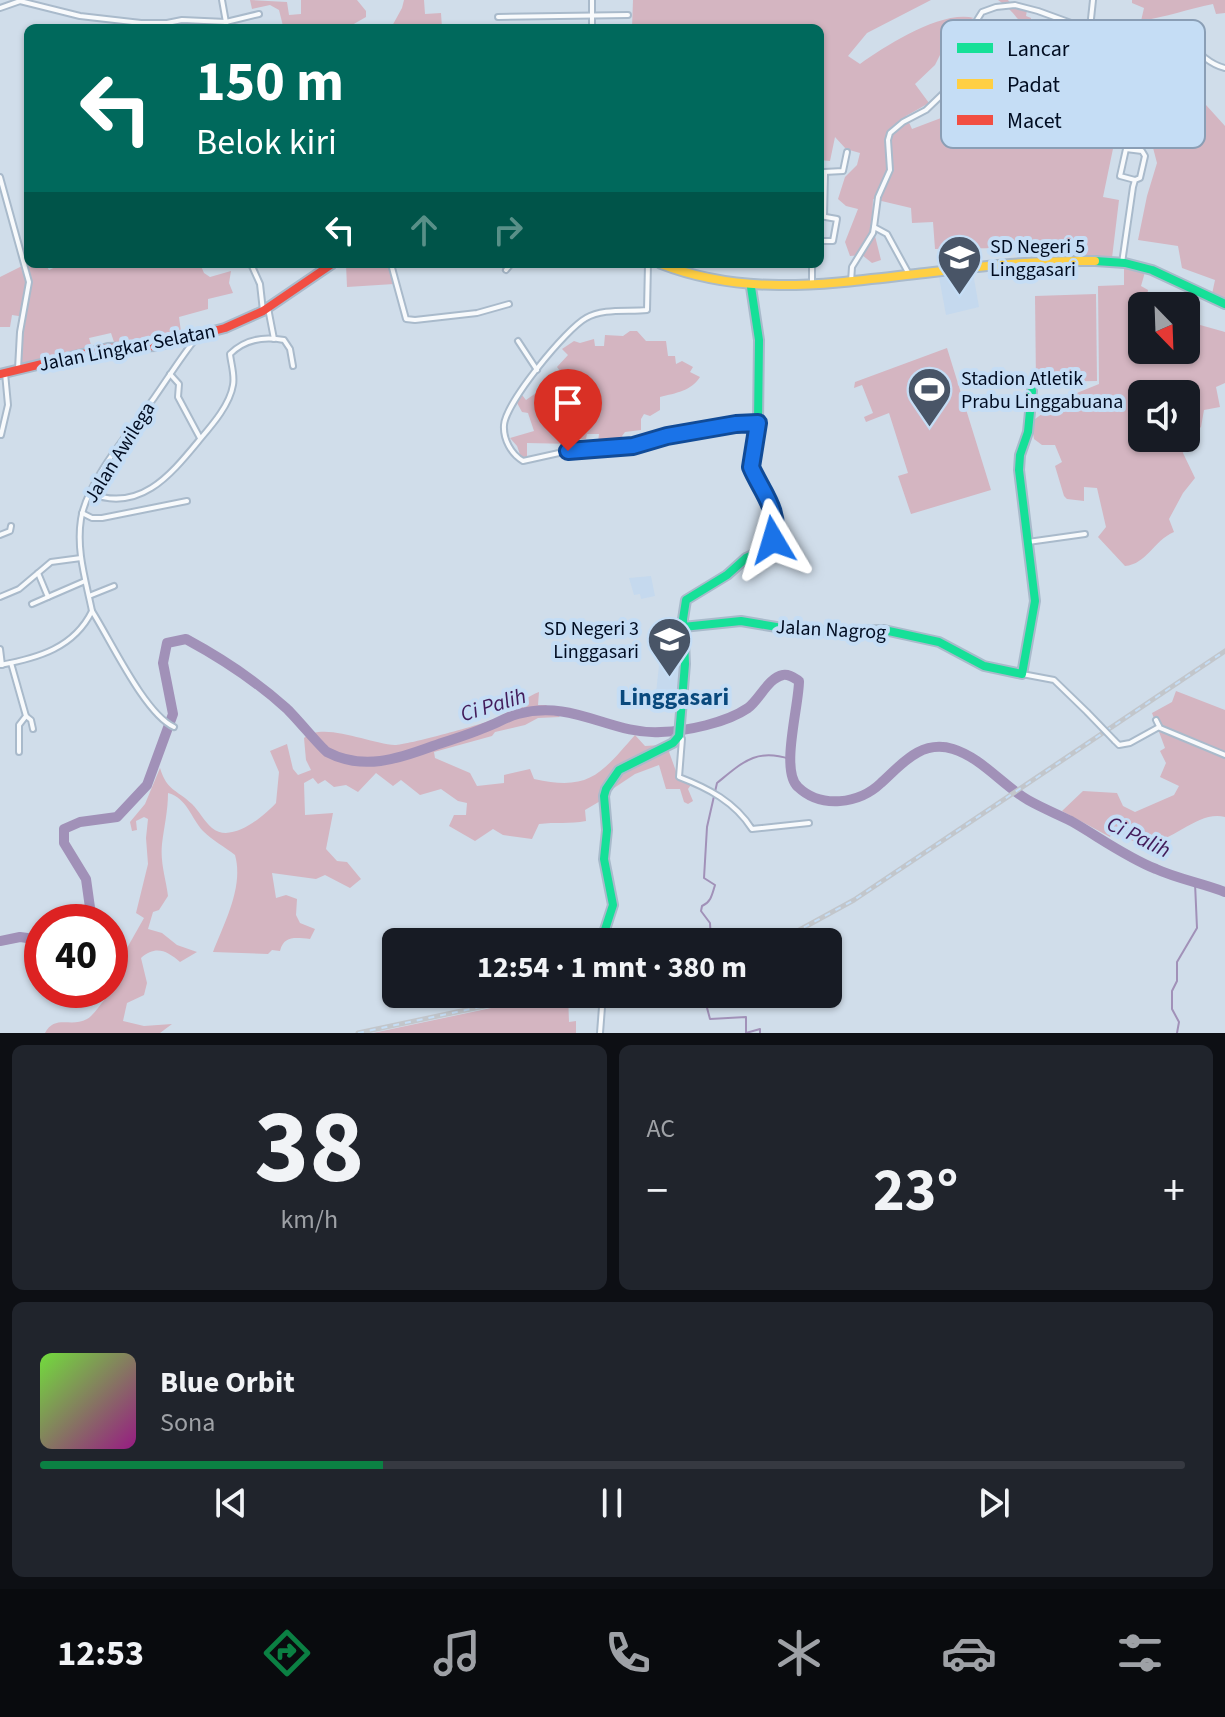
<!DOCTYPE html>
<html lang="id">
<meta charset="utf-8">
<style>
:root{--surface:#171b24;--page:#20242c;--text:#f1f3f6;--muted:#9ea1a6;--line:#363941;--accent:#0b8043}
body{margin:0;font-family:"Source Sans 3",sans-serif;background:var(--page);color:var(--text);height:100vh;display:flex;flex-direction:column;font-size:30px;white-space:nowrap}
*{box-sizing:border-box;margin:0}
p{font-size:26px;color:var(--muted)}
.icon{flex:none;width:44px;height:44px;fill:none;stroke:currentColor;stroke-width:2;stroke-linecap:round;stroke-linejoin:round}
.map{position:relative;height:1033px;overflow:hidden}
.side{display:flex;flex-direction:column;gap:12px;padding:12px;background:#0d0f14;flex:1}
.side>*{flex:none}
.banner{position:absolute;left:24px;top:24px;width:800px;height:244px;border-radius:12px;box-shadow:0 2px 6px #0004;background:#00695c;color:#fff;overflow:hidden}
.needle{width:52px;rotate:157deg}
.controls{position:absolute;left:1128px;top:292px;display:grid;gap:16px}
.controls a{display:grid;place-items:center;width:72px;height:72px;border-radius:12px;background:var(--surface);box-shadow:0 2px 6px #0004;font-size:40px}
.speed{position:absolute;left:24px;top:904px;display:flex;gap:16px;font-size:40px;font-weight:700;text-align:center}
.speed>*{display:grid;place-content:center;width:104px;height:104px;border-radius:50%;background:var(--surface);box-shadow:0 2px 6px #0004;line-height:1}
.speed .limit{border:12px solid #d22;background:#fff;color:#111}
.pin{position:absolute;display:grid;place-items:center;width:68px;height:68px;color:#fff;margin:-82px -34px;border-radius:50% 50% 50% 0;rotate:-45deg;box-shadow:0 0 8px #0007}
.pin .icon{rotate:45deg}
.me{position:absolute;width:88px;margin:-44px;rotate:353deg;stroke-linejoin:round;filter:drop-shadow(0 0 6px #0008)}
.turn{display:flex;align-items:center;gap:28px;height:168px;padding:0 40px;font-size:36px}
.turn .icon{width:104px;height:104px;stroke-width:2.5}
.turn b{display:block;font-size:56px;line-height:68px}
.lanes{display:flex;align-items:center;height:76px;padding:0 40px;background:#0003;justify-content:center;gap:40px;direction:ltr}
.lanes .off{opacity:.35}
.big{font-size:60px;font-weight:700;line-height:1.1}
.side .tile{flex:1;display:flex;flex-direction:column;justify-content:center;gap:12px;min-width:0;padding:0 28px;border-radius:12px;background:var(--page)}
.side .dial{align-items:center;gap:0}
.dial b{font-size:104px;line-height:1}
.song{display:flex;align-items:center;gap:24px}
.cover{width:96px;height:96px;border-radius:12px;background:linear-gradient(135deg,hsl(100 70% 55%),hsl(310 70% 35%))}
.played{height:8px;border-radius:4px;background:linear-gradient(90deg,var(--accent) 30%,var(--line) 30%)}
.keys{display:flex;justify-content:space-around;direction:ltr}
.heat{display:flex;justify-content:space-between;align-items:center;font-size:44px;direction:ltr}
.side .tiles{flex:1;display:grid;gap:12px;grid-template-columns:1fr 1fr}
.tile:last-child{grid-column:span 2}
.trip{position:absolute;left:382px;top:928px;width:460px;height:80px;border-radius:12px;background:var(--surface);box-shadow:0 2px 6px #0004;font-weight:700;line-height:80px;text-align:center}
.tabs{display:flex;height:128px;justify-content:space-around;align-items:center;background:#090b0e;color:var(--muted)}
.tabs .icon{width:56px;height:56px}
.tabs .on{color:var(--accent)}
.tabs b{font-size:36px;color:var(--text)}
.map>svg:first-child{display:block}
.built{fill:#c5d9ee}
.green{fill:#d4b5c1;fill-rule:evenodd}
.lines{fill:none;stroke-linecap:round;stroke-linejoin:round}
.stream{stroke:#a191b8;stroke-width:2}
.river{stroke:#a191b8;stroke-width:10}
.street-casing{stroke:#a9bacb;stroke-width:8}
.fast-casing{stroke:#a9bacb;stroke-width:12}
.slow-casing{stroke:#a9bacb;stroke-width:12}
.jam-casing{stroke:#a9bacb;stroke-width:12}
.street{stroke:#f8fafc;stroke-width:4}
.fast{stroke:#16e098;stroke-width:8}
.slow{stroke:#ffcf43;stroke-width:8}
.jam{stroke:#f24e42;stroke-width:8}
.rail-casing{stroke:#c2c6cb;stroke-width:5}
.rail{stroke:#c5ddf5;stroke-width:2;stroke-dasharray:6;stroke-linecap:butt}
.street-bridge-casing{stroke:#a9bacb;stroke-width:8;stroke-linecap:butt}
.street-bridge{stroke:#f8fafc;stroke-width:4}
.route-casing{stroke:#114b97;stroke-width:20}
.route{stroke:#1a73e8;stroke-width:14}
.labels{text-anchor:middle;stroke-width:8;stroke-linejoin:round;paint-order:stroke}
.poi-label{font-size:20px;fill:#000c21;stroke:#c5ddf5;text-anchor:start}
.street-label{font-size:20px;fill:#000c21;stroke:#c5ddf5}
.water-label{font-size:22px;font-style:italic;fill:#421b5a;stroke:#c5ddf5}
.quarter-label{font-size:24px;font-weight:bold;fill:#09497d;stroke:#c5ddf5}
.key{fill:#c5ddf5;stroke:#8a9eb5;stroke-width:2}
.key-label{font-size:22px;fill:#000c21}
</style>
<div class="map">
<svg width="1225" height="1033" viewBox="0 0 1225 1033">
<rect width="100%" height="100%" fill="#d0ddea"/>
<g class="built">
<polygon points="973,273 979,307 946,315 939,277"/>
<polygon points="651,576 655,596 641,599 640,594 634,595 629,578"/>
<polygon points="660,656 683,663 679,708 660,707 661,694 656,693"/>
</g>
<g class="green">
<polygon points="250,0 287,2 289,15 301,14 301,0 357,0 366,11 366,17 352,25 352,28 273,28 283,26 279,10 270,5 252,9"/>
<polygon points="404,0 424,0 425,14 441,13 442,28 391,28 402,8"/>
<path d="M 633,0 L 931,0 L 867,33 L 848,56 L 860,64 C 887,45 941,10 974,18 L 959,23 L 962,31 L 949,37 L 935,65 L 915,84 L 929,103 L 906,116 L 912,129 L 978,104 L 974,86 L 987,82 L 985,65 L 997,64 L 1000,35 L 1014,44 L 1052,53 L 1090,81 L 1104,83 L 1105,110 L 1148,112 L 1151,93 L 1174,94 L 1206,105 L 1225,126 L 1225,300 L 1212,294 L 1215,280 L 1182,268 L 1178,246 L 1138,240 L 1147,196 L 1157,163 L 1152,144 L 1115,139 L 1103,197 L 1119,200 L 1112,258 L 1079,259 L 1079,247 L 935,249 L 933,222 L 912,223 L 911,208 L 873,199 L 872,224 L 881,260 L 872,263 L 862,255 L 850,256 L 845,242 L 858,209 L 846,206 L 838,199 L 845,177 L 857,165 L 860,153 L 846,149 L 835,137 L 830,161 L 820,160 L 820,28 L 632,28 ZM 1063,81 L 1094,98 L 1084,116 L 1053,96 Z"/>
<path d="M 998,0 L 1008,0 L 1014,8 L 1027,10 L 1026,16 L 1031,18 L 1030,27 L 1057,32 L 1059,36 C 1014,34 1029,22 998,0 Z"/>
<path d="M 1132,0 L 1225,0 L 1225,13 L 1216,14 L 1213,4 C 1188,9 1166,17 1141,21 L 1144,8 L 1132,3 Z"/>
<polygon points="28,263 45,264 49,270 62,264 200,264 204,273 210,277 231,271 229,283 233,293 208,299 208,309 179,317 181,332 140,341 114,342 111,333 89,338 92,348 20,366 25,317 12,315 10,327 0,327 0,277"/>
<polygon points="346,264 389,264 394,284 347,287"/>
<path d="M 1124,268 L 1145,272 L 1141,286 L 1148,290 L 1145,306 L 1142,306 L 1142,350 L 1186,350 L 1186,321 L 1225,332 L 1225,383 L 1216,387 L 1220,407 L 1204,410 L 1201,427 L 1186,440 L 1183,453 L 1195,478 L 1183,493 L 1169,519 L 1174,532 C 1153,541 1147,564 1125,566 L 1098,537 L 1106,527 L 1097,488 L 1084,487 L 1084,501 L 1067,499 L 1064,496 L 1055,466 L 1062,462 L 1055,445 L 1042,445 L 1034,439 L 1031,422 L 1046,411 L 1045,400 L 1067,397 L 1099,384 L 1098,286 L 1124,285 ZM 1142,394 L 1186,394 L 1186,438 L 1142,438 Z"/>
<polygon points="1096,294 1097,381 1036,382 1035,296"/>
<path d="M 630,331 L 637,331 L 646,341 L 666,341 L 668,356 L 675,356 L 676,364 L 682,361 L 693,367 L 690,372 L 700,377 C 691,391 676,393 660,397 L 660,410 L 650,416 L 644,414 L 641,419 L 641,430 L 625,432 L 622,436 L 625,440 L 623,446 L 602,448 L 602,442 L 598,442 L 599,434 L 587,434 L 586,439 L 575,439 L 573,444 L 527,443 L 527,460 L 522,460 L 517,446 L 510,438 L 534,431 L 528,413 L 522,412 L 516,401 L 522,395 L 526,400 L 546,386 L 545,382 L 560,371 L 557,367 L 568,355 L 562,349 L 574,341 L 580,343 L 594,339 L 595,346 L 604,346 L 605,335 L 623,336 Z"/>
<polygon points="947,348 991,490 911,514 898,476 908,473 889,413 866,422 864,417 873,413 862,385 854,388 855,382"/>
<path d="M 1176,691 L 1225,710 L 1225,817 C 1199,810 1174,841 1147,844 C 1133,845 1124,834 1112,830 L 1110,837 L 1062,811 L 1083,791 L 1117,793 L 1123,806 L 1135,812 L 1174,795 L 1179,786 L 1160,777 L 1166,763 L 1160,751 L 1165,748 L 1152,713 L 1172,702 Z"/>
<path d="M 539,692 L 538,705 L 546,705 L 560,717 L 538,718 L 525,725 L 495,732 L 492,736 L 434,752 L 435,758 L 470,773 L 477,786 L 504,783 L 504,775 L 530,769 L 534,779 C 589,791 600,775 635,735 L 645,746 L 661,745 L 668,749 L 677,774 L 693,782 L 688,789 L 693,801 L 688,804 L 684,802 L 680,789 L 666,789 L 659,765 L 635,774 L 614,788 L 607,784 L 602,800 L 585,810 L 586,821 C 570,824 555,822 539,824 L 532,839 L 503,835 L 493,829 L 475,841 L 449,826 L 454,815 L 466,815 L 467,803 L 458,801 L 441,789 L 420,795 L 401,780 L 393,786 L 376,773 L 358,792 L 346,785 L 334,787 L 325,780 L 318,784 L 313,778 L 304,783 L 305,815 L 333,813 L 326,849 L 337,861 L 347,862 L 361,879 L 350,888 L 325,875 L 316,879 L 272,873 L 276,898 L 286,895 L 297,899 L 296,915 L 300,923 L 315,929 L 310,939 C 296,938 284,935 280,951 L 272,950 L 268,954 L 213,952 C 224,923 244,887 235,855 C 225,847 212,840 203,831 C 191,818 187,798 168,793 C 168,811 164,827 162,844 C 160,863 166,879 168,896 L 159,910 L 153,912 L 148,929 L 162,933 L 177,945 L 197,952 L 180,962 C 167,951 156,945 141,958 L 147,983 L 144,995 L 127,1003 L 123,1021 L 144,1026 L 172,1024 L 160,1033 L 45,1033 C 55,1014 71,1028 87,1019 C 94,1015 99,1006 105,999 L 99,995 L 102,990 L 110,990 L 110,978 L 144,918 L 136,913 L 148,864 L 146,838 L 148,819 L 144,817 L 136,821 L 137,830 L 132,831 L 130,822 L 145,804 L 160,768 C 167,791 176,789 192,804 C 199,811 204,821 212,828 C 231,844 263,817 276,803 L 279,772 L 270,751 L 287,744 L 293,769 L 298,775 L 311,770 L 306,760 L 304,738 C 323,721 370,744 395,745 C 407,745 484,724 497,718 C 512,711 523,698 539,692 Z"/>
<polygon points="557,994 568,994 569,1022 576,1021 576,1033 373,1033"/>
</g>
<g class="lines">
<g class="stream">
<path d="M 711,942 L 710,923 L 701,911 L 702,906 C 711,902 712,895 715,885 L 704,878 L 707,827 L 717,783 C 743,762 756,748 790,759"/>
<polyline points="708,994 706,1004 710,1019 746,1017 746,1033 760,1029 760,1033"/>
<polyline points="1177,1033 1179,1022 1172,1009 1172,991 1177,981 1177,962 1197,928 1195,883"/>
</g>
<g class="river">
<path d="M 92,922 L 86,879 L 64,843 L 64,829 L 80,822 L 117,817 L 147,785 L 173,714 L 163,663 L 167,643 L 186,639 C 223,659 255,680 286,708 C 295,716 321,748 327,752 C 363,771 398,759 433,746 C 450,740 468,735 484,728 C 496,724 506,717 518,714 C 574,699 610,735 661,732 C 687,731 726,723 748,708 C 760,699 768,678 783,675 C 789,674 794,678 799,681 C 799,706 780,771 798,787 C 821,809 859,804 881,783 C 901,765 921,739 953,749 C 982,758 1002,785 1028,800 C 1042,808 1057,814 1071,821 C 1099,837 1126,857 1156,869 C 1178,879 1202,883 1225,892"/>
<polyline points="0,941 20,937 42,940"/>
</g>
<defs>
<g id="street">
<polyline points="222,0 227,28"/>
<polyline points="592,0 592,28"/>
<polyline points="0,8 20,1 80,16 141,23 167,23 182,20 226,22 259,14"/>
<polyline points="498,17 628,15"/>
<polyline points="1090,28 1093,0"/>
<polyline points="820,171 825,174 824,216"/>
<polyline points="824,172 843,171 847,152"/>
<polyline points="0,177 29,282 20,332 18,369"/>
<polyline points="820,216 837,219 833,241 820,241"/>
<polyline points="1122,263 1133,187 1135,180 1140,178 1145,156 1142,151 1126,149 1120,176 1135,180"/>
<polyline points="251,264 260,284 263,311"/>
<polyline points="391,264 406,319 415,320 477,313 509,304"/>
<path d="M 648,264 L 647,310 C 628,312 603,308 586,318 C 566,329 506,402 504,425 C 503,439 511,454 523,461 L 568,451 L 633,446 L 667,436 L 736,424 L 758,423"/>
<polyline points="812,264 812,285"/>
<polyline points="506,270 511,264"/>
<path d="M 910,276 L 887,234 L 874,227 L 878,197 L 890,170 L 888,140 L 890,133 L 903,122 L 926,110 L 977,61 L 981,50 L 977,20 L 982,12 L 996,7 L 1015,5 L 1038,11 L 1082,27 L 1118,28 L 1145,32 L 1176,30 C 1191,43 1204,63 1225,68"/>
<polyline points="851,282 852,267 873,233 874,227"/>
<polyline points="268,308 274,339"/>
<polyline points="518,341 537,370"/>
<polyline points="170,374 179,384 178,397 200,438"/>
<polyline points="1,435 8,405 5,373"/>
<path d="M 89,493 C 141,514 172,473 201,438 C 213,424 230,404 233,385 C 235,375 231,364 230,354 C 245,339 263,336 284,340 L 290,349 L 293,366"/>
<polyline points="82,513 92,518 102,518 187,501"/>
<polyline points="0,535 10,531 11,526"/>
<polyline points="1028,542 1085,534"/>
<polyline points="38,573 48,597 85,581"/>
<polyline points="89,596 114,586"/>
<polyline points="0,597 19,589 51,562 81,558"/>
<polyline points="32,604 48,597"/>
<path d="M 92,611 C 111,641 145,714 174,727"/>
<polyline points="0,649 2,665"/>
<polyline points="11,663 26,716 19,725 19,752"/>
<path d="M 0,665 C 38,658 74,648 92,611 C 86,581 76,551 81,519 C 87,481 131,430 154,398 C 168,378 181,357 197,337"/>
<polyline points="1022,674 1054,680 1087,712"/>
<polyline points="26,716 31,720 33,729"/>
<polyline points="1156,720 1160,728 1225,755"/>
<path d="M 678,739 L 682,739 L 679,777 C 708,788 735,802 752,829 L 809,823"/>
<polyline points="1115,741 1119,745 1130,743 1159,727"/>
<polyline points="600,1033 603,994"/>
</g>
<g id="fast">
<polyline points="1095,261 1125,263 1152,270 1225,304"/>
<polyline points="683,627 741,621 806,632 884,630 939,642 984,666 1022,674 1035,601 1019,470 1020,455 1028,432 1032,391"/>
<polyline points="601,942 613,905 604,859 607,830 604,796 606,789 619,770 673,743 679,736 685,664 683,619 686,600 727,575 746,558 766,549 773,540 773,512 751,467 758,423 759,340 751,287"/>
</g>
<path id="slow" d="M 661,264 C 748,298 835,283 925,273 C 982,266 1038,260 1095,261"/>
<polyline id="jam" points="0,374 108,348 156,346 225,328 263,311 332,264"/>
</defs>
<use href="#street" class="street-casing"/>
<use href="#fast" class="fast-casing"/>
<use href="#slow" class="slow-casing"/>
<use href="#jam" class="jam-casing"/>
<use href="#street" class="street"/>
<use href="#fast" class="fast"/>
<use href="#slow" class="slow"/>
<use href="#jam" class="jam"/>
<defs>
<g id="rail">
<polyline points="771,942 792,934 854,900 1225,651"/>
<polyline points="358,1033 541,994"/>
</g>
</defs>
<use href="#rail" class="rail-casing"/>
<use href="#rail" class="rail"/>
<defs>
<polyline id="street-bridge" points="1087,712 1115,741"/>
</defs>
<use href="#street-bridge" class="street-bridge-casing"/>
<use href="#street-bridge" class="street-bridge"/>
</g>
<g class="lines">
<defs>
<path id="route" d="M 568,451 L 633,446 L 667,436 L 736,424 L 758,423 L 751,467 C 761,491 781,511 773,540"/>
</defs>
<use href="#route" class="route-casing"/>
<use href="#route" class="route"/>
</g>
<defs>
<symbol id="school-pin" viewBox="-11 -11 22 30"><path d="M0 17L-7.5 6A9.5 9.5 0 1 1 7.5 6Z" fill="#495567" stroke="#c5ddf5"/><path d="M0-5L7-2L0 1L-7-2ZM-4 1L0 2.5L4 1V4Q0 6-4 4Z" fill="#fff"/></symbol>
<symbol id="stadium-pin" viewBox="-11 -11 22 30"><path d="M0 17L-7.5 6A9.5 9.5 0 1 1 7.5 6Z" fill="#495567" stroke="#c5ddf5"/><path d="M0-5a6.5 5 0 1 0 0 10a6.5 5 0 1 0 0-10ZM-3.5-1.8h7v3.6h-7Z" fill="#fff"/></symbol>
</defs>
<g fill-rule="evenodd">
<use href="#school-pin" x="934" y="232" width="51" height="69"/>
<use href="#stadium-pin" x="904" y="364" width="51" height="69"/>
<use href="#school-pin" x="644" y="614" width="51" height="69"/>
</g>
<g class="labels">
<g class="poi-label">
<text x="990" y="253">SD Negeri 5<tspan x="990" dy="23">Linggasari</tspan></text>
<text x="961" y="385">Stadion Atletik<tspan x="961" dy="23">Prabu Linggabuana</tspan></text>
<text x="639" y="635" text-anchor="end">SD Negeri 3<tspan x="639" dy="23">Linggasari</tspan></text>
</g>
<g class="street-label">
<text transform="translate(127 347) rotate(-11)" y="7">Jalan Lingkar Selatan</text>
<text transform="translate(119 452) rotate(-58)" y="7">Jalan Awilega</text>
<text transform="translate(831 629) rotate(3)" y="7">Jalan Nagrog</text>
</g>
<g class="water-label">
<text transform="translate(493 704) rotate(-17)" y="8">Ci Palih</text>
<text transform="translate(1139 836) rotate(26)" y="8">Ci Palih</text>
</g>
<g class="quarter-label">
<text x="674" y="705">Linggasari</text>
</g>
</g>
<rect x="941" y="20" width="264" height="128" rx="12" class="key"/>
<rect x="957" y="43" width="36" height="10" fill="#16e098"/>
<rect x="957" y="79" width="36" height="10" fill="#ffcf43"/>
<rect x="957" y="115" width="36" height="10" fill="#f24e42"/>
<g class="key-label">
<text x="1007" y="56">Lancar</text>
<text x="1007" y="92">Padat</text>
<text x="1007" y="128">Macet</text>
</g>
</svg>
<div class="controls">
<a><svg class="needle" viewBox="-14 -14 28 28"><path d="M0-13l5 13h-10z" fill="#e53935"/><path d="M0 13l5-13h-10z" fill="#9ea1a6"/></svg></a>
<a><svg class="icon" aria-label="sound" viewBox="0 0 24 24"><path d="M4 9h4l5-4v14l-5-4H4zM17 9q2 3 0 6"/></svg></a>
</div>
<div class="speed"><div class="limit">40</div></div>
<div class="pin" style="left:568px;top:451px;background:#d93025"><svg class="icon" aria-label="arrive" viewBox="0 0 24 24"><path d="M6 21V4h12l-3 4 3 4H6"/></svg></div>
<svg class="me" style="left:773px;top:540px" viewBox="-20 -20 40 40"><path d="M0-17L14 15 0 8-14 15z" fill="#1a73e8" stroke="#fff" stroke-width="4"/></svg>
<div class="trip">12:54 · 1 mnt · 380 m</div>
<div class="banner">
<div class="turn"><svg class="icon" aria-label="left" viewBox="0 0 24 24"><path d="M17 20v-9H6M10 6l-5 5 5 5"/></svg><div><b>150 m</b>Belok kiri</div></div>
<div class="lanes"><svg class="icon" aria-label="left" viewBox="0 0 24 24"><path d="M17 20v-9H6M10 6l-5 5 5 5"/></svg><svg class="icon off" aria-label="ahead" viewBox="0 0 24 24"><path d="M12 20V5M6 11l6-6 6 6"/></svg><svg class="icon off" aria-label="right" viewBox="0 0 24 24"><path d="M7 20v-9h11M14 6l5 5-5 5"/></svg></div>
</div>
</div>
<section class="side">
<div class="tiles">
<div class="tile dial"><b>38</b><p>km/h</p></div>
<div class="tile"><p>AC</p>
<div class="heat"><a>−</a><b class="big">23°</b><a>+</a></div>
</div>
<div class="tile">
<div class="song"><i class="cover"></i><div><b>Blue Orbit</b><p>Sona</p></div></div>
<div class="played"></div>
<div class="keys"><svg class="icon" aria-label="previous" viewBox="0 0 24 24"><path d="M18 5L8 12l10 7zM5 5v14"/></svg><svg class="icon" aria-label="pause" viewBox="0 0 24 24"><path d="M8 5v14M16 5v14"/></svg><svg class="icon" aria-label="next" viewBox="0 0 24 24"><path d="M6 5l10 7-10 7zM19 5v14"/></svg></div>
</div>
</div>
</section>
<nav class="tabs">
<b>12:53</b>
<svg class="icon on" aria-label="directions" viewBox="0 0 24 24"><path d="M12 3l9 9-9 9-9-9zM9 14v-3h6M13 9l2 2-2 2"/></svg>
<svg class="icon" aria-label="music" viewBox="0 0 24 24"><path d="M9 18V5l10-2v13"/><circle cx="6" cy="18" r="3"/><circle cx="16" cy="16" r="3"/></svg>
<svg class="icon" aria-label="phone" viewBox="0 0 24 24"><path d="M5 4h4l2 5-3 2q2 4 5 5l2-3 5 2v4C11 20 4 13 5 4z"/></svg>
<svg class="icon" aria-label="climate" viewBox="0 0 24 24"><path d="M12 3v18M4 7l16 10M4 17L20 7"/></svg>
<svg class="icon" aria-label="car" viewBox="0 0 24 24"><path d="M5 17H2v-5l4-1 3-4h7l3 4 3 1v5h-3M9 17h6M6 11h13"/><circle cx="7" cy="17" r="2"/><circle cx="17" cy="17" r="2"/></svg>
<svg class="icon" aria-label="filters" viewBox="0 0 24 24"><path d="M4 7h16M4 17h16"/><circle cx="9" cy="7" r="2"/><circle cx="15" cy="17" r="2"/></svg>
</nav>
